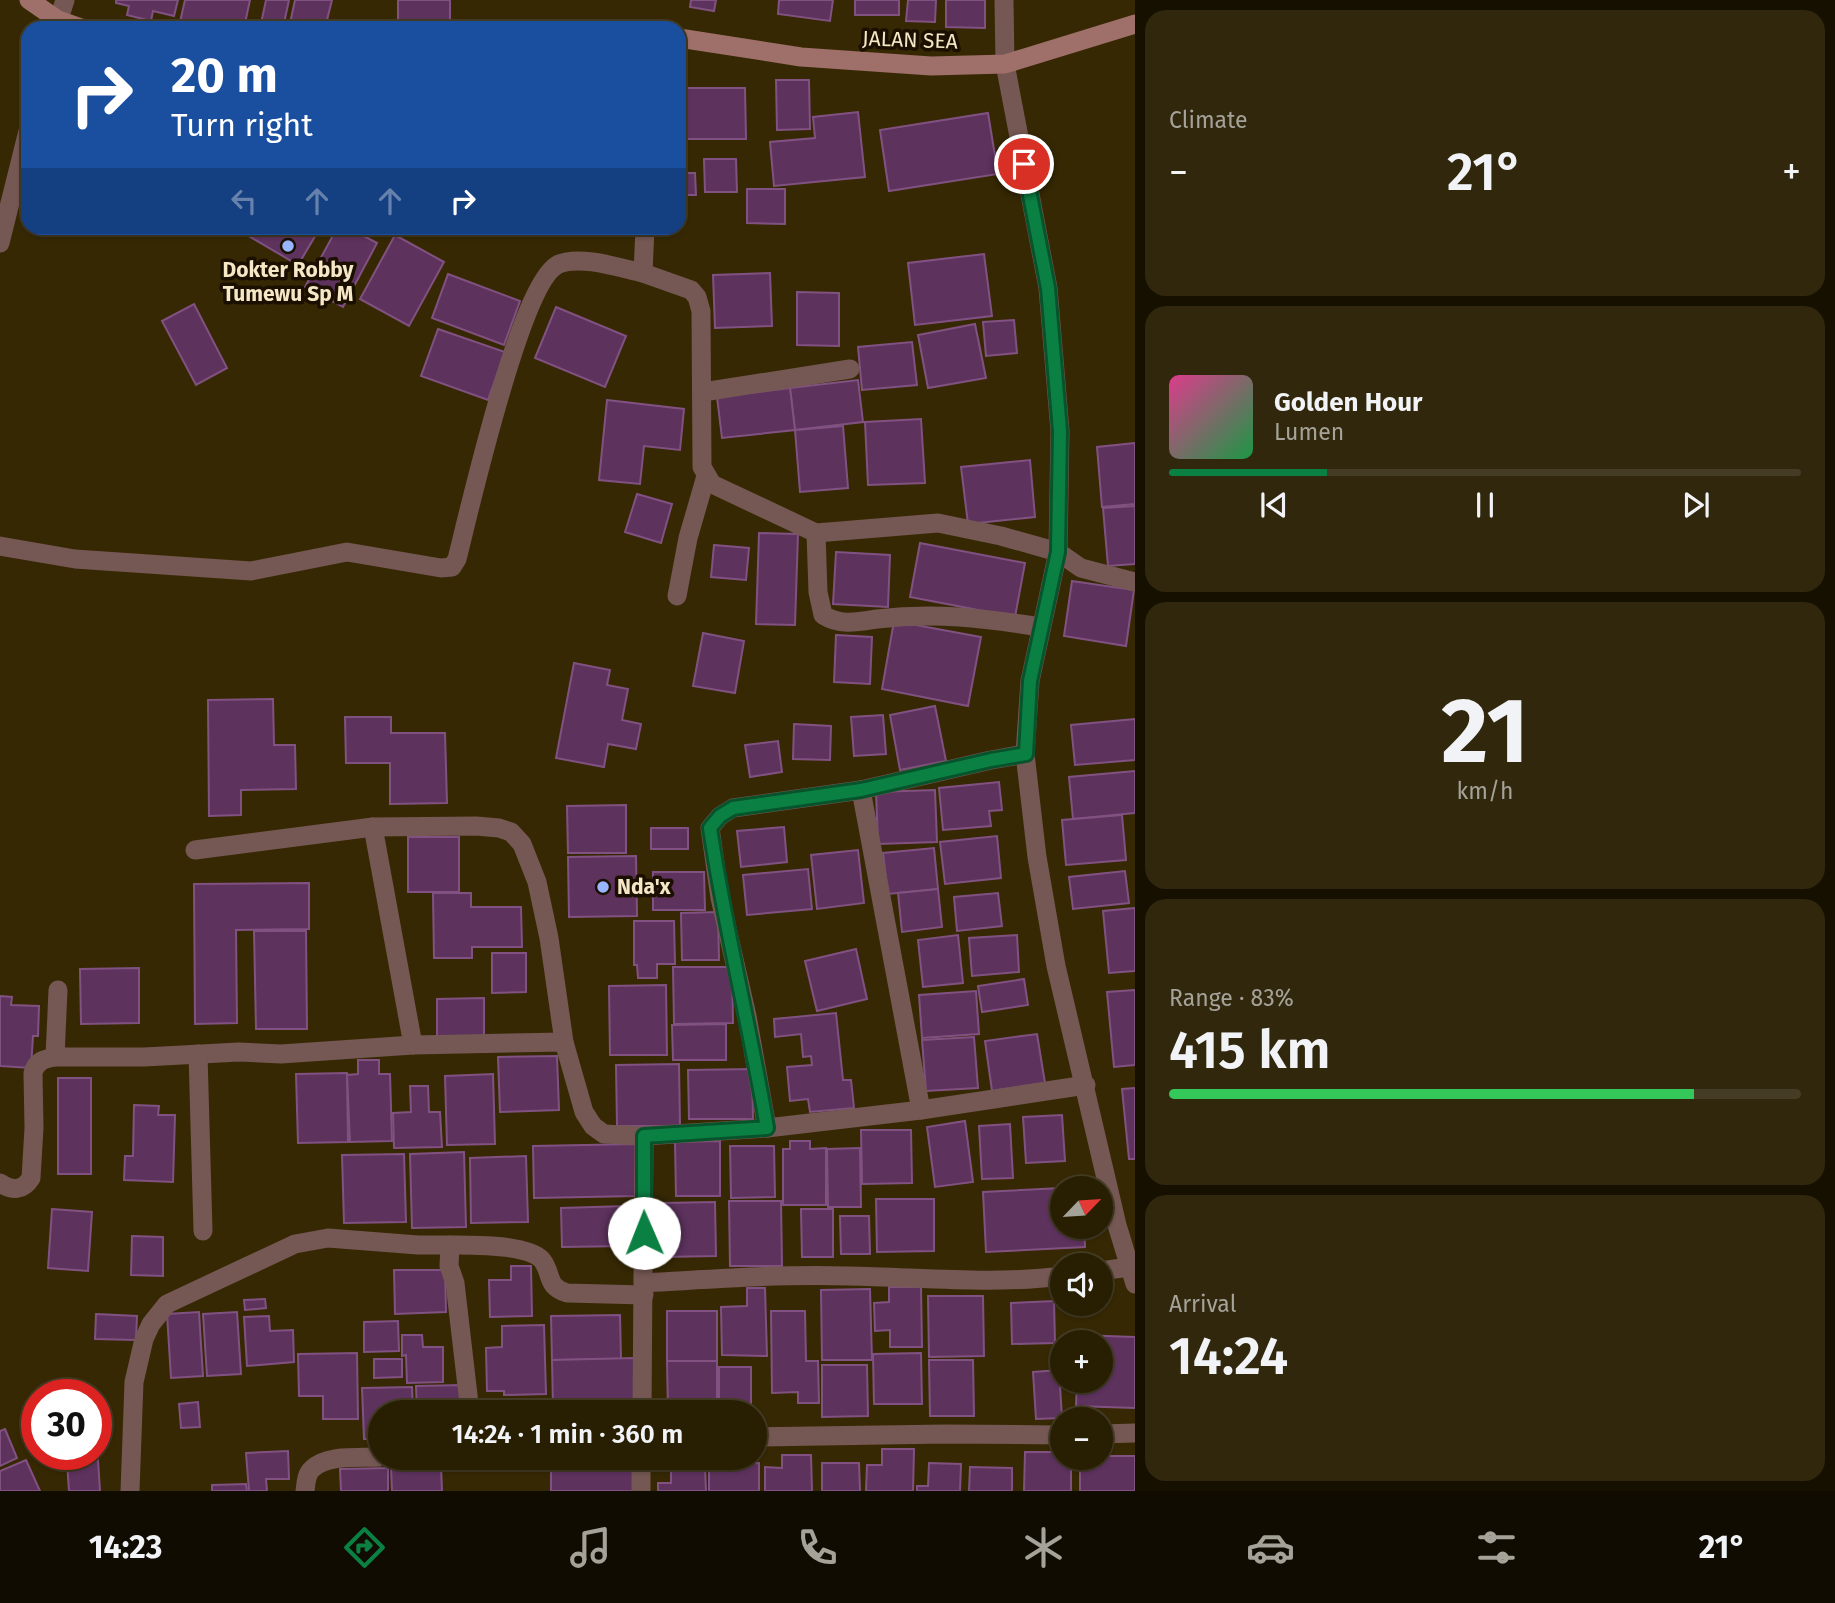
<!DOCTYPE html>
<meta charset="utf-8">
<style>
:root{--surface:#281e02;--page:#30270c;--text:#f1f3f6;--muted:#a5a299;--line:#443c24;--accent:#0b8043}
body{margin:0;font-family:"Fira Sans",sans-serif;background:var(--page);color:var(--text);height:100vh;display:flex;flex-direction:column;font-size:26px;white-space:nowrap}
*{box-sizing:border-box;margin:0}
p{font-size:23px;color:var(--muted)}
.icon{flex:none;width:38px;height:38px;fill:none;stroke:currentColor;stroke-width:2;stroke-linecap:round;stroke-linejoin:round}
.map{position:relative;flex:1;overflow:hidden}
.details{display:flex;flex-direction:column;gap:10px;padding:10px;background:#161001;width:700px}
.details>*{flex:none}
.guide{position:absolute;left:21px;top:21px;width:665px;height:214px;border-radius:21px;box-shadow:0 2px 5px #0004,0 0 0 2px var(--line);background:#1a4fa0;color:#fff;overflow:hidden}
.needle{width:46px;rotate:65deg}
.controls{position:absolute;left:1050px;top:1176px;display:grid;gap:14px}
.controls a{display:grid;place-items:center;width:63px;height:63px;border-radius:50%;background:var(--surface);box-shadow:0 2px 5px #0004,0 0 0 2px var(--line);font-size:35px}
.speed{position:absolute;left:21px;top:1379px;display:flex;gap:14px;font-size:35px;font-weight:700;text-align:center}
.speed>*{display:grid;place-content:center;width:91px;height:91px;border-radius:50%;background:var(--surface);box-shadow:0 2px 5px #0004,0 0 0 2px var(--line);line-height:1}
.speed .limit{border:10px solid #d22;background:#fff;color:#111}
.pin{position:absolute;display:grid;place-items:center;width:60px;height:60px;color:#fff;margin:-30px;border:4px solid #fff;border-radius:50%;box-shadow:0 2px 7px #0007}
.me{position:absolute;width:77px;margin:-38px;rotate:359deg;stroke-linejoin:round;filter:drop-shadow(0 0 5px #0008)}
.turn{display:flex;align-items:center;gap:24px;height:147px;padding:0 35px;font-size:32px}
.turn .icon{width:91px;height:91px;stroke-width:2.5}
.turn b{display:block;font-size:49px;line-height:60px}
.lanes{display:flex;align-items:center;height:66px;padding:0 35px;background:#0003;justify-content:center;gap:35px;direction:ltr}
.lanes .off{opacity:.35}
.big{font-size:52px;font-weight:600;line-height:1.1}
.details .widget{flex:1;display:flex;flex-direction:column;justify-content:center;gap:10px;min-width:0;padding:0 24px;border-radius:21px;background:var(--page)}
.details .dial{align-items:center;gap:0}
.dial b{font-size:91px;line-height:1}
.song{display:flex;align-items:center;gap:21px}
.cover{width:84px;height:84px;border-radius:10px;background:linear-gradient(135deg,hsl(330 70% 55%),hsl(140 70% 35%))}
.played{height:7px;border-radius:4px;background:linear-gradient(90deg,var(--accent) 25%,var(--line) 25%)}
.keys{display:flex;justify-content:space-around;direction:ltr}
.heat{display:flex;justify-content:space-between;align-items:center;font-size:38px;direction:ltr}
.charge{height:10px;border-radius:5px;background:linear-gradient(90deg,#34c759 83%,var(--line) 0)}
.trip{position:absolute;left:368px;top:1400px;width:399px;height:70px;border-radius:35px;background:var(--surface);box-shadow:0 2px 5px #0004,0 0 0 2px var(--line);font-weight:600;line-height:70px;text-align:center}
.dock{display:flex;height:112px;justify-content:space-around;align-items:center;background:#100c01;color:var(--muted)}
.dock .icon{width:49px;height:49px}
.dock .current{color:var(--accent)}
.dock b{font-size:32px;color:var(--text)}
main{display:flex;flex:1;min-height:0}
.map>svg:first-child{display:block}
.building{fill:#5d325d;stroke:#815281;stroke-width:2}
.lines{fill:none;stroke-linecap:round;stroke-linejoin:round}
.minor{stroke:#755753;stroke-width:19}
.secondary{stroke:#9f6f69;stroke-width:19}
.route-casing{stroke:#07532c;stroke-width:18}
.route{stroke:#0b8043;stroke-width:12}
.poi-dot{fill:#98b5fd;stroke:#1b1000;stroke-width:2.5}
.labels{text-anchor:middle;stroke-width:7;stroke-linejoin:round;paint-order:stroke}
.street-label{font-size:21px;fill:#f6e7c6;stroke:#1b1000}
.poi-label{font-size:21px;font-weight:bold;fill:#f6e7c6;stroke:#1b1000}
</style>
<main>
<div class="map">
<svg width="1135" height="1491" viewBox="0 0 1135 1491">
<rect width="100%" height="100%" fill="#362803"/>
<g class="building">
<polygon points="116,0 178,0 174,16 153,11 151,21 127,15 129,6 116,3"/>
<polygon points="185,0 250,0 244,28 209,28 180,22"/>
<polygon points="266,0 289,0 283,28 260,28"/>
<polygon points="295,0 332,0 325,28 289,28"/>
<polygon points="398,0 450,0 450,28 398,27"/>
<polygon points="691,0 716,0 714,11 690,7"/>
<polygon points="779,0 833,0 830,21 778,14"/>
<rect x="855" y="0" width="44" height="15"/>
<polygon points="908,0 936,0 935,22 906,21"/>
<polygon points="946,0 985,0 985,28 946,27"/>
<polygon points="776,80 809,80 810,129 777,130"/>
<polygon points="686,88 745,88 746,139 686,139"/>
<polygon points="858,112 865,177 774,186 770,142 815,138 813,117"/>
<polygon points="988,113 998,174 889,191 880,130"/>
<polygon points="704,159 736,159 737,192 705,192"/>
<polygon points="679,173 695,173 696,195 679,195"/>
<polygon points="747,189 785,189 785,224 747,223"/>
<polygon points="235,228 320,228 298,265"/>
<polygon points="337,228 349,228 377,243 343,307 305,287"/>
<polygon points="395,235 444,262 409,326 360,299"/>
<polygon points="984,254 992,316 915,325 908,263"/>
<polygon points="770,273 772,326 715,328 713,275"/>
<polygon points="448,274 520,301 504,345 432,318"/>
<polygon points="797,292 839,293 839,346 797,345"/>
<polygon points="194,304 227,368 196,385 162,321"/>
<polygon points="556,307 626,336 605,387 535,358"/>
<polygon points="1014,320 1017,353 986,356 983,322"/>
<polygon points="975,324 986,378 928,388 918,335"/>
<polygon points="438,329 505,352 488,400 421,376"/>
<polygon points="912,342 917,385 862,390 858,347"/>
<polygon points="858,380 863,422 795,430 790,388"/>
<polygon points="790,388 795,430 722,438 717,397"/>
<polygon points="607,400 684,409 680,450 644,446 640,484 599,480"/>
<polygon points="921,419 925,483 868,485 865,422"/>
<polygon points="843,426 848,488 800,492 795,430"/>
<polygon points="1135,443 1135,504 1102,507 1097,447"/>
<polygon points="1030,460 1035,517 968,524 961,467"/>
<polygon points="637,494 672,504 661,543 625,532"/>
<polygon points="1135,506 1135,564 1108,566 1103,508"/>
<polygon points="759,533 798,534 795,625 756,624"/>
<polygon points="920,543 1025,563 1015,617 910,597"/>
<polygon points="714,545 749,548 746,580 711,577"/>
<polygon points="836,552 890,555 888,607 833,604"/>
<polygon points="1072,581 1134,590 1126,646 1064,636"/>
<polygon points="894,621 981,637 968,706 882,689"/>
<polygon points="703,633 744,641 735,693 693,686"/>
<polygon points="836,635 872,637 870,684 834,682"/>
<polygon points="574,663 610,670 607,685 628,689 622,720 641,724 636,749 608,744 604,767 556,758"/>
<polygon points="273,699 274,745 295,745 296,789 241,790 241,815 209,816 208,700"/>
<polygon points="935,706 946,761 900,770 890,715"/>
<polygon points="883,715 886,754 854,756 851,717"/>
<polygon points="345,717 391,717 391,733 445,733 447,803 390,804 390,763 346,763"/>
<polygon points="1135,719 1135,760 1075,765 1071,725"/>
<polygon points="794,724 831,726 830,760 793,759"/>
<polygon points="778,741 782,772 750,777 745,745"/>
<polygon points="1135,771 1135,813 1073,819 1069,777"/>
<polygon points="999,782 1002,810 989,811 991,826 943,830 939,788"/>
<polygon points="935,790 937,842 878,844 876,792"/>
<polygon points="626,805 626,853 568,853 567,806"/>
<polygon points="1122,815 1126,860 1066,865 1062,820"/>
<polygon points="784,827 787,862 741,867 737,831"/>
<rect x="651" y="828" width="37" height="21"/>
<polygon points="997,836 1001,878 945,884 940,842"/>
<rect x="408" y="837" width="51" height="55"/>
<polygon points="934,848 938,889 888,894 883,853"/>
<polygon points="858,850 864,903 817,909 811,855"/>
<polygon points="636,856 637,916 569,917 568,857"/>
<polygon points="808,869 812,909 747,915 743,875"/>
<polygon points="1125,871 1129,903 1073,909 1069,877"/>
<polygon points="653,872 704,872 705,910 653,910"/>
<polygon points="309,883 309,929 236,930 237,1023 195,1024 194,884"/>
<polygon points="938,889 942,927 902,932 898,893"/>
<polygon points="433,893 471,893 471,907 521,907 522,947 472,947 472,958 434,958"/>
<polygon points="998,893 1002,926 957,931 954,897"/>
<polygon points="1135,908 1135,971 1109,973 1103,911"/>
<polygon points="718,912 719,960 682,960 681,913"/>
<polygon points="634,921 674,921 675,964 657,964 657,978 638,978 637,965 634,965"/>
<polygon points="254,931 306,931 307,1029 256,1029"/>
<polygon points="958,935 963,983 923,987 918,940"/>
<polygon points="1017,935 1019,972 972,976 969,938"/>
<polygon points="856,949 867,999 817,1011 805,961"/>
<polygon points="492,953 526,953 526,992 492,993"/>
<polygon points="673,967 732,967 733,1023 674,1024"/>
<polygon points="139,968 139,1023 81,1024 80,969"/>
<polygon points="1024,979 1028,1005 982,1012 978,986"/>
<polygon points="666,985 667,1055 610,1055 609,986"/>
<polygon points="1135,990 1135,1065 1114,1067 1107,992"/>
<polygon points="976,991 979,1034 922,1038 919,995"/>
<polygon points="0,996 12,997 11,1005 39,1006 38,1036 33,1036 31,1068 0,1066"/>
<polygon points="484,998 484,1038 437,1038 437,999"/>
<polygon points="836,1013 843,1080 851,1080 854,1108 810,1112 808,1099 790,1101 787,1067 812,1065 811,1056 803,1057 801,1034 775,1037 774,1019"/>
<polygon points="726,1024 726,1060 673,1060 672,1025"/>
<polygon points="1037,1034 1045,1083 992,1091 985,1041"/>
<polygon points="974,1037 978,1088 926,1091 922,1040"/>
<polygon points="557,1056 559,1110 500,1112 498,1057"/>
<polygon points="358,1060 379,1060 379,1074 390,1074 392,1141 350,1142 347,1075 358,1074"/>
<polygon points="679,1064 680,1126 617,1126 616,1065"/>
<polygon points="752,1069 753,1119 689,1119 688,1070"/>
<polygon points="347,1073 348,1142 298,1143 296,1074"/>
<polygon points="493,1074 495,1144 447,1145 445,1076"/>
<rect x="58" y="1078" width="33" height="96"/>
<polygon points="410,1086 428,1086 429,1112 440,1112 442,1147 394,1148 393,1113 411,1112"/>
<polygon points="1135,1088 1135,1159 1129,1159 1122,1089"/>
<polygon points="134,1105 159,1106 158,1115 175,1115 173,1182 124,1180 125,1156 133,1156"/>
<polygon points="1062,1115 1065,1161 1026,1163 1023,1117"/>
<polygon points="965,1121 973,1182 935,1187 927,1127"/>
<polygon points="1010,1124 1013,1178 982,1179 979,1126"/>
<polygon points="861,1130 911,1130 912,1183 862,1184"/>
<polygon points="720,1141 720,1196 676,1196 675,1142"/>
<polygon points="790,1141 810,1141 810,1149 826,1148 826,1205 783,1205 783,1149 790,1149"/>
<polygon points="636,1144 638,1196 534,1198 533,1146"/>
<polygon points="730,1146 774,1146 775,1197 731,1198"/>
<polygon points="860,1148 861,1207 828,1207 827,1149"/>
<polygon points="464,1152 466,1227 412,1228 410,1154"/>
<polygon points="404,1154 406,1222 344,1223 342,1155"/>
<polygon points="526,1156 528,1222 471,1223 470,1158"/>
<polygon points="1082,1187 1062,1188 1062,1227 1084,1227 1085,1247 986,1252 983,1192"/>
<polygon points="876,1199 934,1199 934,1251 877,1252"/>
<polygon points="729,1201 781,1201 782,1266 730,1266"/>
<polygon points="715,1202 716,1256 663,1257 662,1203"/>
<polygon points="626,1206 627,1246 562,1247 561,1208"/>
<polygon points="52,1209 92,1212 88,1271 48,1268"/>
<polygon points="801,1209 833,1209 833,1257 802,1257"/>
<polygon points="840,1216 869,1216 870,1254 841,1254"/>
<polygon points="132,1236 163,1237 163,1276 131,1275"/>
<polygon points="511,1266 531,1266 532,1316 490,1317 489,1280 511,1280"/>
<polygon points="394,1270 445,1270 446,1312 395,1314"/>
<polygon points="889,1287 921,1287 922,1347 890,1347 890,1330 875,1331 874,1303 889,1302"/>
<polygon points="747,1288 765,1288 767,1356 722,1355 721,1307 747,1306"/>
<polygon points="870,1289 872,1360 822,1360 821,1290"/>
<polygon points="928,1296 983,1296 984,1356 929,1357"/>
<polygon points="265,1299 266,1308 245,1310 244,1300"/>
<polygon points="1054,1301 1055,1343 1012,1344 1011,1303"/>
<rect x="667" y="1311" width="50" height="50"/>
<polygon points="771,1311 805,1311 806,1361 818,1361 819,1403 798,1403 798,1392 772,1393"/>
<polygon points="199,1312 203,1376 171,1378 167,1314"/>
<polygon points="237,1312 241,1374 207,1376 203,1314"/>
<polygon points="96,1314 137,1316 136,1340 95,1339"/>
<polygon points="620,1315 621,1359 552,1360 551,1316"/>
<polygon points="269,1316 270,1331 293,1330 294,1362 247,1366 244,1317"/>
<polygon points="398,1321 399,1351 364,1352 364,1322"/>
<polygon points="544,1325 546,1394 504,1395 504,1391 487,1391 486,1348 502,1347 502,1326"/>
<polygon points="402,1335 422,1335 423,1347 443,1347 443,1382 407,1383 406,1355 402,1356"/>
<polygon points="1078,1335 1135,1337 1135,1408 1076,1406 1077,1381 1101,1381 1101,1342 1078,1342"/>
<polygon points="357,1353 358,1419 323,1419 323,1396 299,1396 298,1354"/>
<polygon points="921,1353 922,1404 874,1404 873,1354"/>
<polygon points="634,1358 635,1406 553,1407 552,1360"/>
<polygon points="374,1359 402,1359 402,1377 374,1378"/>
<polygon points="929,1360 973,1360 974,1416 930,1416"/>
<polygon points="667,1361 717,1361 717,1412 668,1412"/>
<polygon points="822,1365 867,1365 868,1416 822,1417"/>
<rect x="719" y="1367" width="32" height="42"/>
<polygon points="1059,1370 1062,1418 1036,1419 1033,1372"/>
<polygon points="463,1385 464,1412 417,1412 416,1386"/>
<polygon points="412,1387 413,1412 380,1412 380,1439 364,1439 362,1388"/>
<polygon points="198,1402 200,1427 181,1428 179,1404"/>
<polygon points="5,1429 17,1458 0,1466 0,1431"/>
<polygon points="882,1449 914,1449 913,1491 866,1491 867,1465 882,1465"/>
<polygon points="288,1451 289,1479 266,1479 267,1491 249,1491 246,1453"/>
<polygon points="1025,1452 1062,1452 1062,1458 1071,1458 1071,1491 1024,1491"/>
<polygon points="782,1455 811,1455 812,1491 765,1491 765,1467 782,1468"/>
<polygon points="1101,1456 1135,1456 1135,1491 1080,1491 1080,1458 1101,1458"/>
<polygon points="26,1460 40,1491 0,1491 0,1471"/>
<polygon points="98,1460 100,1491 69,1491 67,1462"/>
<polygon points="636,1460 637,1491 551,1491 551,1461"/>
<polygon points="759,1463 759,1491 709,1491 709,1464"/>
<polygon points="822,1463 859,1463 860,1491 822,1491"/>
<polygon points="929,1463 961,1464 960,1491 917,1491 917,1486 928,1486"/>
<polygon points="441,1466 442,1491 392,1491 391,1467"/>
<polygon points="671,1467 705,1467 706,1491 658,1491 658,1483 671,1483"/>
<polygon points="970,1467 1012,1468 1012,1491 969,1491"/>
<polygon points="388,1468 388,1491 341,1491 340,1469"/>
<polygon points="246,1484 247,1491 212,1491 212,1485"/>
</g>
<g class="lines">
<g class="minor">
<polyline points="1004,0 1005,64 1048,288 1060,431 1058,552 1030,681 1025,754 1037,857 1056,966 1117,1225 1135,1284"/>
<polyline points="56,28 65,0"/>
<polyline points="645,228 643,273 691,290 697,297 701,311 702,467 712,484 816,533 938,523 1001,536 1058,552 1081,568 1135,582"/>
<polyline points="0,243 28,131"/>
<polyline points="703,392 850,369"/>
<path d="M 816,533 L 818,592 L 823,615 C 840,626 858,622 877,619 C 935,612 983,618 1041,627"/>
<path d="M 0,546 L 75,559 L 251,571 L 347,552 L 441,568 L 452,567 L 457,559 C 469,512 521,280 559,264 C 581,255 620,268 643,273"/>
<polyline points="677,596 688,538 706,476"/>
<polyline points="861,790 921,1110"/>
<polyline points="373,827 413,1045"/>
<polyline points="195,850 373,827 476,826 499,828 511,832 522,844 537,882 549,938 564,1042"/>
<polyline points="58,990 55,1057 144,1057 239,1052 281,1054 413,1045 564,1042 584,1112 593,1126 604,1134 644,1136 767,1128 747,1016 720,898 710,828 720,816 733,808 861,790 991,760 1025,754"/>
<polyline points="198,1054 203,1231"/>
<polyline points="767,1128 921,1110 1086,1085"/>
<path d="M 0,1183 C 12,1191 23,1191 31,1178 L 34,1128 L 33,1073 C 36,1061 44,1059 55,1057"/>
<path d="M 450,1245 C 471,1245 528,1244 542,1260 C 553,1274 545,1286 567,1293 L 644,1295"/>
<polyline points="1101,1271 1129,1267"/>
<path d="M 645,1283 C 712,1279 780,1274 848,1276 C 919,1277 992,1285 1062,1276"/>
<polyline points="642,1412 644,1136"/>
<polyline points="1101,1434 1135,1433"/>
<polyline points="754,1437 945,1434 1062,1435"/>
<polyline points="130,1491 134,1382 144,1339 151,1324 167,1304 295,1244 328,1238 418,1245 450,1245 449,1266 455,1283 470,1412"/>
<path d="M 305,1491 C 306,1484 306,1474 312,1469 C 327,1454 360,1458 380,1457"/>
<polyline points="641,1491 641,1458"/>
</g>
<g class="secondary">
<polyline points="29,0 58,20 81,28"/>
<polyline points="679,38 801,57 931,66 1005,64 1135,24"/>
</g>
</g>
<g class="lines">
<defs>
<path id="route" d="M 644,1233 L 644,1136 L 767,1128 C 750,1027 725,929 710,828 L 720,816 L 733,808 L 861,790 L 991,760 L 1026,754 L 1030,681 L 1058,552 L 1060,431 L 1048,288 L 1024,164"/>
</defs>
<use href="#route" class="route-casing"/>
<use href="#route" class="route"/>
</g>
<g class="poi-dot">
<circle cx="288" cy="246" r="7"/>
<circle cx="603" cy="887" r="7"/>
</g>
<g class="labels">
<g class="street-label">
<text transform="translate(910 40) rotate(2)" y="7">JALAN SEA</text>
</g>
<g class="poi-label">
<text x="288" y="277">Dokter Robby<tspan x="288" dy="24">Tumewu Sp M</tspan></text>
<text x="617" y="894" text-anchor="start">Nda'x</text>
</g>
</g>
</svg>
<div class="controls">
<a><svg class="needle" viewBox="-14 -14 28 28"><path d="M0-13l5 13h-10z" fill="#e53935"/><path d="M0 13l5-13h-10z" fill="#a5a299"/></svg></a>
<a><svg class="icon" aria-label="sound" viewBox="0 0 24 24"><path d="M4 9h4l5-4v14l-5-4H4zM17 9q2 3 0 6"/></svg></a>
<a>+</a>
<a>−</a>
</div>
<div class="speed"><div class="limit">30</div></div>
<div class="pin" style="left:1024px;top:164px;background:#d93025"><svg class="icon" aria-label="arrive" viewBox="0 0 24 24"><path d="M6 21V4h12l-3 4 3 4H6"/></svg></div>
<svg class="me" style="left:644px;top:1233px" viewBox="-20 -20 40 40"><circle r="19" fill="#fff"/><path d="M0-13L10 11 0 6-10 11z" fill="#0b8043"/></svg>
<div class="trip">14:24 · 1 min · 360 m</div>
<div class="guide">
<div class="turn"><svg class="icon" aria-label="right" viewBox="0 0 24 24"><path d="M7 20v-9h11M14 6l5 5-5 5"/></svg><div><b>20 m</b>Turn right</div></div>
<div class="lanes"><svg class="icon off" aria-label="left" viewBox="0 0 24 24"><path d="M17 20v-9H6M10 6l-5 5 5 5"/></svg><svg class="icon off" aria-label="ahead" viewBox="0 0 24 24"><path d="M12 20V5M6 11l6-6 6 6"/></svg><svg class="icon off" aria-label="ahead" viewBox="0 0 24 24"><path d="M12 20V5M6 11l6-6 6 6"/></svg><svg class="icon" aria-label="right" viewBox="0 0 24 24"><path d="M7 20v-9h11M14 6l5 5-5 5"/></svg></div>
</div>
</div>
<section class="details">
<div class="widget"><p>Climate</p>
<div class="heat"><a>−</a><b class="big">21°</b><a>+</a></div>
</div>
<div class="widget">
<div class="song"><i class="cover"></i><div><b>Golden Hour</b><p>Lumen</p></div></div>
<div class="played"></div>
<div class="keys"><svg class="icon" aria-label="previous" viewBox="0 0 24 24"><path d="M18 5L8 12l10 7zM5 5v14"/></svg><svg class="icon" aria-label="pause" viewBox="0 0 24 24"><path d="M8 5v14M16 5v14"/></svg><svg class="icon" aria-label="next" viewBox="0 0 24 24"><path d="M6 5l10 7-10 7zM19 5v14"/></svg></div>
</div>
<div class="widget dial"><b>21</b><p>km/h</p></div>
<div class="widget"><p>Range · 83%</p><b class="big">415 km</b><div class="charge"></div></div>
<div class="widget"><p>Arrival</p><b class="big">14:24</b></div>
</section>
</main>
<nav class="dock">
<b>14:23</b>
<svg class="icon current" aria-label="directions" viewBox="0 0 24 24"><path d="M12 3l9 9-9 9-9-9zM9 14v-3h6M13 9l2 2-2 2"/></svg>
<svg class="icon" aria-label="music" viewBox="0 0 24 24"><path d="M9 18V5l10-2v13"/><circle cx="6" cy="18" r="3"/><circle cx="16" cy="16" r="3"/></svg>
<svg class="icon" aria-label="phone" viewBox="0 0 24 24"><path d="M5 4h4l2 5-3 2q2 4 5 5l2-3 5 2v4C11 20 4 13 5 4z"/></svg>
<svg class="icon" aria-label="climate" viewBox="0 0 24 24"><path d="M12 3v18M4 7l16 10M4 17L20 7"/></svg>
<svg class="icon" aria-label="car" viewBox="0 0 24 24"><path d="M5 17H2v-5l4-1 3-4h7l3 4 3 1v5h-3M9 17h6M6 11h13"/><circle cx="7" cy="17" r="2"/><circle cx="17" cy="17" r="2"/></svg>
<svg class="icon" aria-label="filters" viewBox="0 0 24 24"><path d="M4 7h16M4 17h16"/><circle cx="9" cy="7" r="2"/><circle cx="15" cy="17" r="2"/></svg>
<b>21°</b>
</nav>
